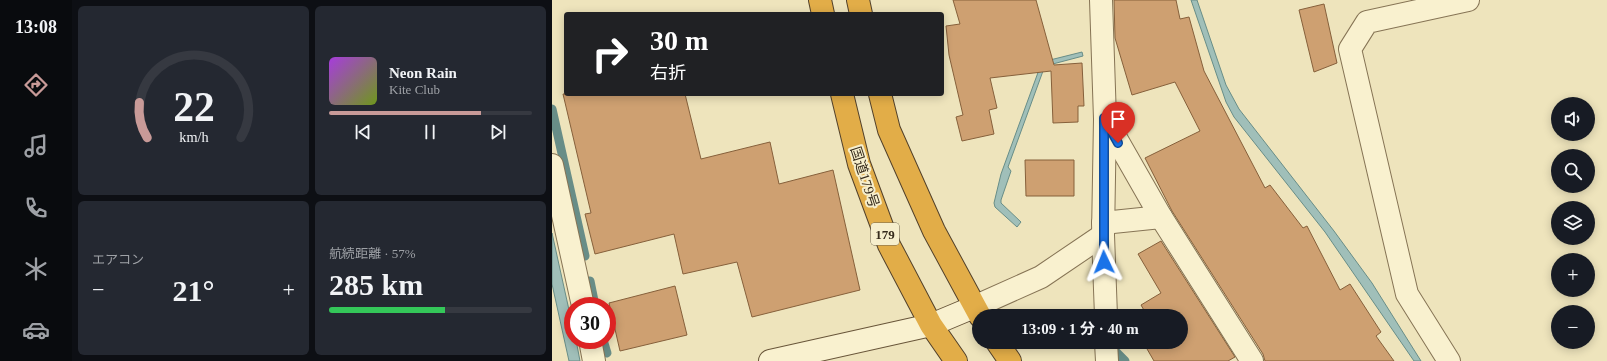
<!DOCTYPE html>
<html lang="ja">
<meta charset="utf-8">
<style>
:root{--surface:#171b24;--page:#242831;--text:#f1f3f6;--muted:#9ea1a6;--line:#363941;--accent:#c89a98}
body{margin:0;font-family:"Times New Roman","Noto Sans JP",serif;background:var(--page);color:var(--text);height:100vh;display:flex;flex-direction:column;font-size:15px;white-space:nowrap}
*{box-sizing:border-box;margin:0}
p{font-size:13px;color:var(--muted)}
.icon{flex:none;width:22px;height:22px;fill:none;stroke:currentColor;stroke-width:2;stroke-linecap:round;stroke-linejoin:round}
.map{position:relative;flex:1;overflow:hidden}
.side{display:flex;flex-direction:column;gap:6px;padding:6px;background:#0d0f14;width:480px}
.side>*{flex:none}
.hud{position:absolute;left:12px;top:12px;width:380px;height:84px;border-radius:4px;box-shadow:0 2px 10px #0003;background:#202124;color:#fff;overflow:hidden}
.fabs{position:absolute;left:999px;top:97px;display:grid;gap:8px}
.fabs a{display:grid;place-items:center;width:44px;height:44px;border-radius:50%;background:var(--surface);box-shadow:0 2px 10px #0003;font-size:20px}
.speed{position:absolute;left:12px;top:297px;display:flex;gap:8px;font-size:20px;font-weight:700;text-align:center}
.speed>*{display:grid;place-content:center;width:52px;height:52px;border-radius:50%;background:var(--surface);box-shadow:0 2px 10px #0003;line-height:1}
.speed .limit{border:6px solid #d22;background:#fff;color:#111}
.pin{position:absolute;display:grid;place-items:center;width:34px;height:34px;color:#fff;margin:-41px -17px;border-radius:50% 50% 50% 0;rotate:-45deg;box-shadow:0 0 4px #0007}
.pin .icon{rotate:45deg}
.me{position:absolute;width:44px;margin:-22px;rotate:358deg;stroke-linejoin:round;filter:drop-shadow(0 0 3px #0008)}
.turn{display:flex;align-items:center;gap:14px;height:84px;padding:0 20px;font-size:18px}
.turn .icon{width:52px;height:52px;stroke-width:2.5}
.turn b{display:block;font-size:28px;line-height:34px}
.big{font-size:30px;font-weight:700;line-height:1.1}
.side .card{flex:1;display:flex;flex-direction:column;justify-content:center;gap:6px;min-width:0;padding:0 14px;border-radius:6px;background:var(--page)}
.side .dial{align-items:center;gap:0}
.dial svg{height:104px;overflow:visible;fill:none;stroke:var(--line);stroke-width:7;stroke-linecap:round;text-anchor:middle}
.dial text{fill:var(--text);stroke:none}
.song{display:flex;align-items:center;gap:12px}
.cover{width:48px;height:48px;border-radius:6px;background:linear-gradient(135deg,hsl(280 70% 55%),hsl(80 70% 35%))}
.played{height:4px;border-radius:2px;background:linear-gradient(90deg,var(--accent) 75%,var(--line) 75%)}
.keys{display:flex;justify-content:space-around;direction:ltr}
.heat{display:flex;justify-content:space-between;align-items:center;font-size:22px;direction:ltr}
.charge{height:6px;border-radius:3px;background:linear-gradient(90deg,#34c759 57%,var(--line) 0)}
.side .tiles{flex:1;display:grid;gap:6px;grid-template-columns:repeat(2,1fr)}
.trip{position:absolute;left:420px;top:309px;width:216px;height:40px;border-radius:20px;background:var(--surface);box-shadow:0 2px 10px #0003;font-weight:700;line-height:40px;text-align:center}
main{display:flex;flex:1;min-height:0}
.tab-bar{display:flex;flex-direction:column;width:72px;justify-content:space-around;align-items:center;background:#090b0e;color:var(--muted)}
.tab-bar .icon{width:28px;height:28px}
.tab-bar .active{color:var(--accent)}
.tab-bar b{font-size:18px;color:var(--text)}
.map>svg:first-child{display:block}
.water{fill:#a0bfb9;stroke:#688d87}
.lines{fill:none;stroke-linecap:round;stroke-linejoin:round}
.stream{stroke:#688d87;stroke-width:9}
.building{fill:#cea071;stroke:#86603b}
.street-casing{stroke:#867455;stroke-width:24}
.secondary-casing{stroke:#685539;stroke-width:24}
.highway-casing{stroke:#53412a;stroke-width:24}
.street{stroke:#f9f1cf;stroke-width:22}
.secondary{stroke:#f9f1cf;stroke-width:22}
.highway{stroke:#e2ad48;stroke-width:22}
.route-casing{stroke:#114b97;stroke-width:10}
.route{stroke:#1a73e8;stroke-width:7}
.labels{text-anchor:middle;stroke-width:4;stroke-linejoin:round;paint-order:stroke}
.shield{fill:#f6eecc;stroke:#6f6550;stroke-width:1}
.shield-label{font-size:13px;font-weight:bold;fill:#352a1b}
.street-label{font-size:14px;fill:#352a1b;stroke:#f6eecc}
</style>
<main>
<nav class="tab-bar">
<b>13:08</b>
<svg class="icon active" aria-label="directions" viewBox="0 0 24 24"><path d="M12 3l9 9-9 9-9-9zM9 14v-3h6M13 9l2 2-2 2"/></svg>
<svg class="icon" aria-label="music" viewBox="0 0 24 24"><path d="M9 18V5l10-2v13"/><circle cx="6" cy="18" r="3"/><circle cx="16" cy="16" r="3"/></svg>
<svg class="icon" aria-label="phone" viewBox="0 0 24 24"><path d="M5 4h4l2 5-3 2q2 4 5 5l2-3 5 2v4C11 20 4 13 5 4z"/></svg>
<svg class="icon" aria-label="climate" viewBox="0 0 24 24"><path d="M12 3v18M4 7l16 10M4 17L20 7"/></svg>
<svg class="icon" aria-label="car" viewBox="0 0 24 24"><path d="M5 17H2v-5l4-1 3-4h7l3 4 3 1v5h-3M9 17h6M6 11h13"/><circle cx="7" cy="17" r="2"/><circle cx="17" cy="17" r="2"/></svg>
</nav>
<section class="side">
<div class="tiles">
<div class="card dial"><svg viewBox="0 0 100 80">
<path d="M14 69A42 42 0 1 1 86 69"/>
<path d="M14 69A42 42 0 0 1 8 42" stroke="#c89a98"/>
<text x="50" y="56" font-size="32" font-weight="700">22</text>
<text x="50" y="72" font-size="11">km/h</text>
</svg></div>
<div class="card">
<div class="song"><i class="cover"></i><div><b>Neon Rain</b><p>Kite Club</p></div></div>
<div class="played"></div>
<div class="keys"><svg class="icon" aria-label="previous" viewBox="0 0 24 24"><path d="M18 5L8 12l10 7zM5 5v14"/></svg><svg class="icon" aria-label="pause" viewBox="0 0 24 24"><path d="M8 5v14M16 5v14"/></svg><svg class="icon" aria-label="next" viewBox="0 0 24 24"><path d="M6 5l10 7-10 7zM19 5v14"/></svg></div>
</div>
<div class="card"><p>エアコン</p>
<div class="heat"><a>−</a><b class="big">21°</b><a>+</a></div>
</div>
<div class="card"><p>航続距離 · 57%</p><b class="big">285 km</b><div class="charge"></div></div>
</div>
</section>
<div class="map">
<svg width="1055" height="361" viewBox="0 0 1055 361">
<rect width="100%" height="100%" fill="#eee4bc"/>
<g class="water">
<polygon points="639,0 645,0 674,85 687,109 782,231 820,283 869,361 862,361 773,232 682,117 674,102"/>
<polygon points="530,52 531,56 497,65 491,71 456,167 459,171 449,200 449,203 469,222 465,227 443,207 442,203 449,174 488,67 494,61"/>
<polygon points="0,233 21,328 21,340 24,340 28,361 17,361 0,284"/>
</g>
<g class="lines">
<g class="stream">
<polyline points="0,109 33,256"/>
<polyline points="38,281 43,306"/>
<polyline points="51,340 55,353"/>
<polyline points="560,348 573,361"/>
</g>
</g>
<g class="building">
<polygon points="401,0 484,0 502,65 530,63 532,106 526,106 526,122 501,123 499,71 438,78 445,108 437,110 442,134 410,141 404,117 411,115 397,55 394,26 408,24"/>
<polygon points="562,0 624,0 628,19 637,17 652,71 713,188 718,185 751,228 755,226 788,290 798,284 829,332 824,336 842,361 713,361 711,354 620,211 593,158 648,131 623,82 580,95 563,38"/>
<polygon points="772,4 785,63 762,72 747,10"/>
<polygon points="11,94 133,94 149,159 218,142 227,184 281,170 308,290 200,317 185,262 131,274 122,234 43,254 33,214 39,213"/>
<polygon points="473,160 522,160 522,196 474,196"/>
<polygon points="609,241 683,357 676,361 602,361 591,342 629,342 629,316 587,316 593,312 589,305 609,293 586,254"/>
<polygon points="123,286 135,335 68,351 57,303"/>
</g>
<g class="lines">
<defs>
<g id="street">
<polyline points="549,0 553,119 551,235 554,316"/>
<polyline points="553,119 609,217 700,361"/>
<polyline points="0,165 31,306"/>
<polyline points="551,223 609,217"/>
<polyline points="422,307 489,277 551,235"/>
<polyline points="38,340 42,361"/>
<polyline points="554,342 555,361"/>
<polyline points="897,361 855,294 798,49 815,22 916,0"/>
</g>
<polyline id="secondary" points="218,361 379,325 422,307"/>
<g id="highway">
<polyline points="268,0 271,14"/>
<polyline points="306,0 309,14"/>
<polyline points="290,94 307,164 337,245 379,325 404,361"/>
<polyline points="328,94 337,130 382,231 428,316"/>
<polyline points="445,342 458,361"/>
</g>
</defs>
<use href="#street" class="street-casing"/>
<use href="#secondary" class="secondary-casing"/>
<use href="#highway" class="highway-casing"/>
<use href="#street" class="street"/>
<use href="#secondary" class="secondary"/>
<use href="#highway" class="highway"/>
</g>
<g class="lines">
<defs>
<polyline id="route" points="552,262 552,118 566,143"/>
</defs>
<use href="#route" class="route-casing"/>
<use href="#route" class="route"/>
</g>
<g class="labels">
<rect class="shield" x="319" y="223" width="28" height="22" rx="3"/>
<g class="shield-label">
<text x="333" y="239">179</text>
</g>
<g class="street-label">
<text transform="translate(313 177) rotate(72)" y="5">国道179号</text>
</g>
</g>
</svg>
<div class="fabs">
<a><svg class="icon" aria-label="sound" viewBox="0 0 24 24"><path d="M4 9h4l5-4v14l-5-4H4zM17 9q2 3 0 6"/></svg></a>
<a><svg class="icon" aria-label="search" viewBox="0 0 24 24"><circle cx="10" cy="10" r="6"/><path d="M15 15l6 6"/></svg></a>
<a><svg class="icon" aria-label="layers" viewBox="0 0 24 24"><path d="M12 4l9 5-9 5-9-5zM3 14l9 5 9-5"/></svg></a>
<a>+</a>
<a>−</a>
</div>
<div class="speed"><div class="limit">30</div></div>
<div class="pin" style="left:566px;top:143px;background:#d93025"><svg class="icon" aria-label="arrive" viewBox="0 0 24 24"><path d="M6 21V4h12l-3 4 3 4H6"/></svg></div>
<svg class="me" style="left:552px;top:262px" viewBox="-20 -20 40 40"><path d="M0-17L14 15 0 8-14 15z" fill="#1a73e8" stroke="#fff" stroke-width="4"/></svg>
<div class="trip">13:09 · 1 分 · 40 m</div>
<div class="hud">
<div class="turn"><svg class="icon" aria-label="right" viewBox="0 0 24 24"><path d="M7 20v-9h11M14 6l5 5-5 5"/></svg><div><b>30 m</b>右折</div></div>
</div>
</div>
</main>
